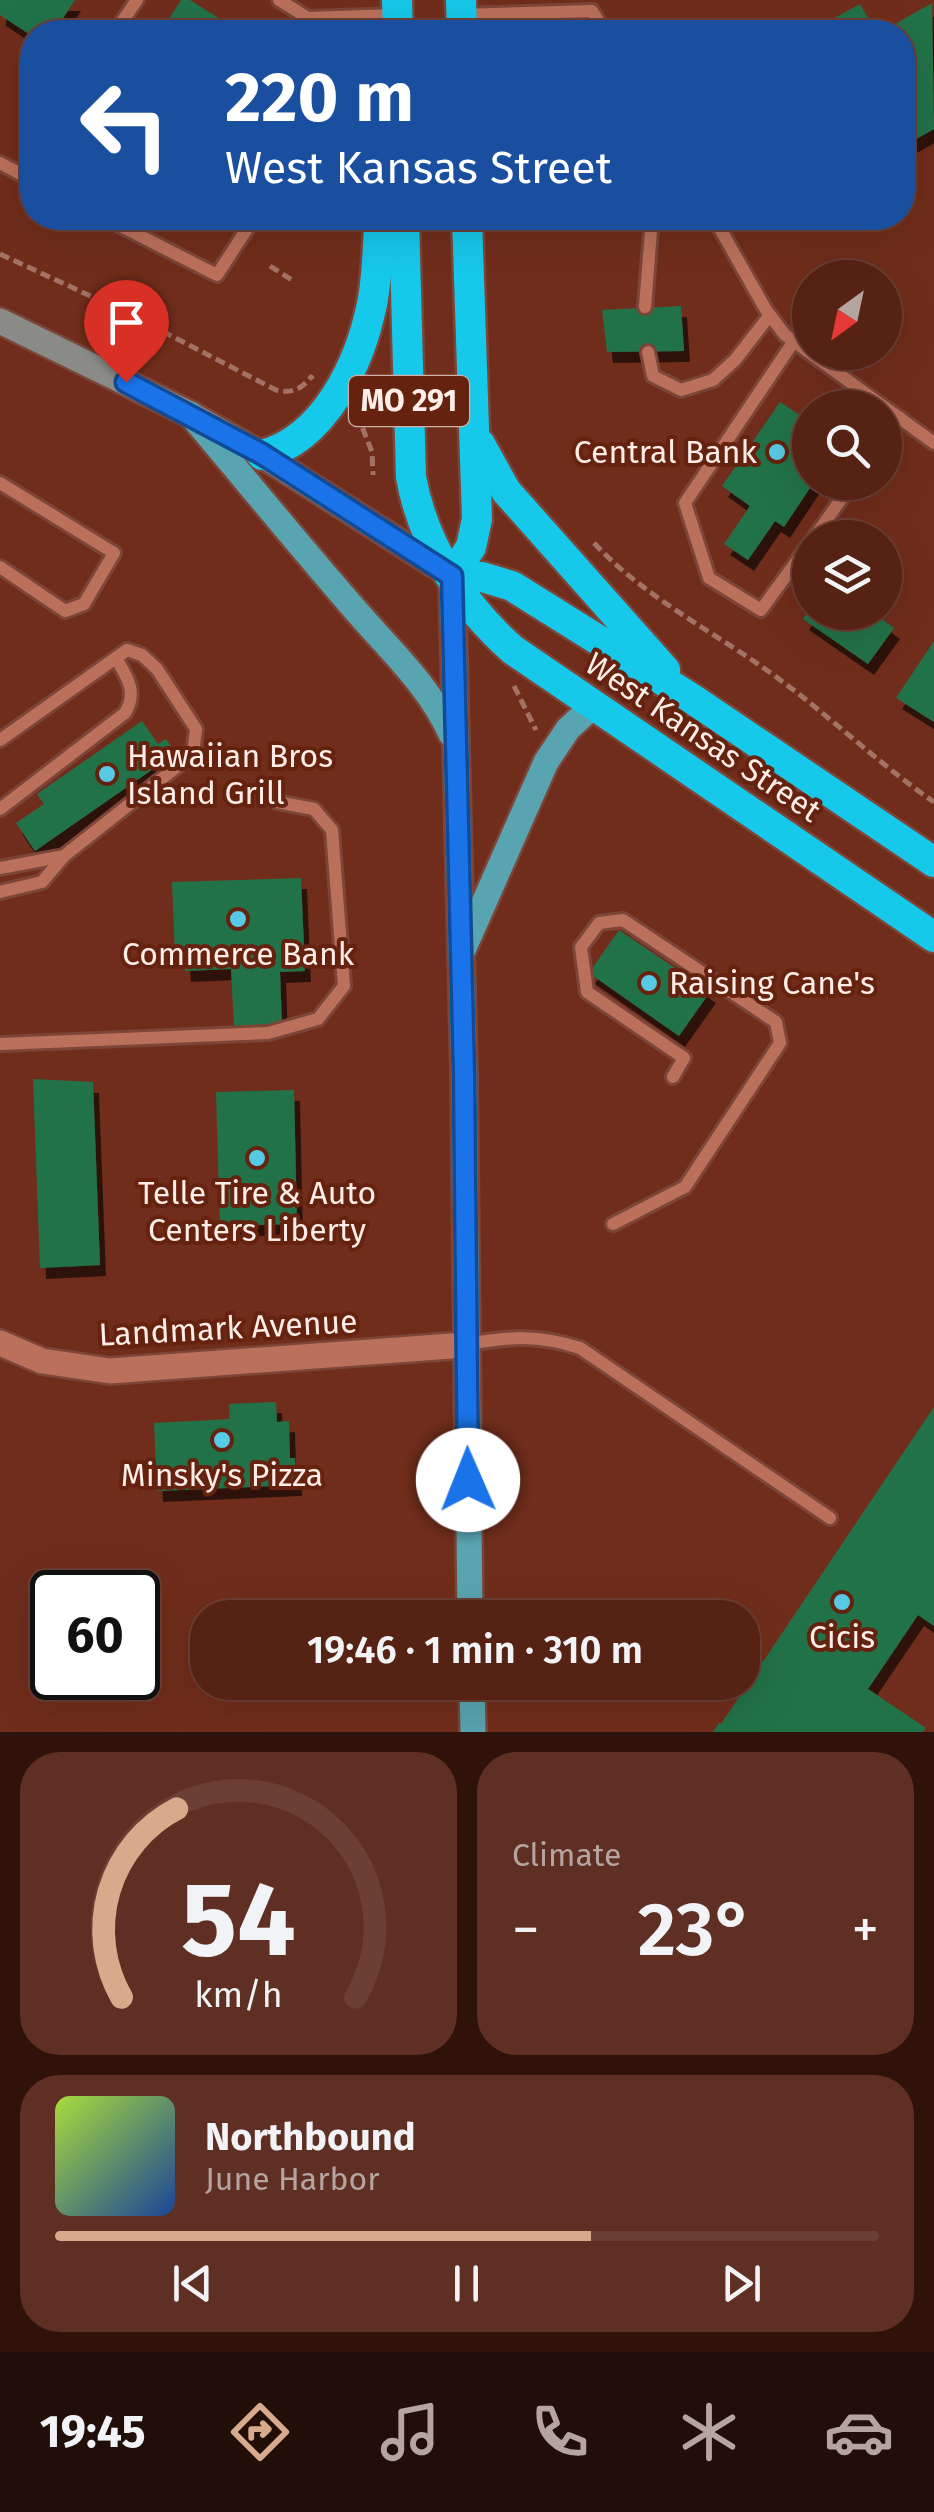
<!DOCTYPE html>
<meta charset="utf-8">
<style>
:root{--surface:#552214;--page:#5e2f22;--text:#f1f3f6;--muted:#b6a4a0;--line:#6b3f34;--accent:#d6ab8b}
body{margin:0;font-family:"Fira Sans",sans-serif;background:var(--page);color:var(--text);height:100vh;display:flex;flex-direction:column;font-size:38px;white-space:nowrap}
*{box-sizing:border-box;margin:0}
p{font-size:32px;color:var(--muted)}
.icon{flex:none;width:55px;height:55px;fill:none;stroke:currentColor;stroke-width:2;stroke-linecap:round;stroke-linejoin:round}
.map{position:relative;height:1732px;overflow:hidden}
.side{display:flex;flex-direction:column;gap:20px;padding:20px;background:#2f130b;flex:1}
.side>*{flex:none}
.top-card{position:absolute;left:20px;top:20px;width:895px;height:210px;border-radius:40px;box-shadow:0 10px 40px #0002,0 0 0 2px var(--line);background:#1a4fa0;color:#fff;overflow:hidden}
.needle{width:65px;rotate:213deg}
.fabs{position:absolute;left:792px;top:260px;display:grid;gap:20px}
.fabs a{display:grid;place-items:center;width:110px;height:110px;border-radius:50%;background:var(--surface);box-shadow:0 10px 40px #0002,0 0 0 2px var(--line);font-size:50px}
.speed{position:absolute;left:30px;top:1570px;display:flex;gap:20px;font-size:50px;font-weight:700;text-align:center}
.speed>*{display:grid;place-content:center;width:130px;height:130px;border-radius:50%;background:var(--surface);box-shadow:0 10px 40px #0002,0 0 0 2px var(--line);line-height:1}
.speed .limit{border:5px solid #111;border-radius:15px;background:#fff;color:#111}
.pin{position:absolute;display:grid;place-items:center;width:85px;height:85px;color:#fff;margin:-102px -42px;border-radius:50% 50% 50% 0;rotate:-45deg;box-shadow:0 0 10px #0007}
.pin .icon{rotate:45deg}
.me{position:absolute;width:110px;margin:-55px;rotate:359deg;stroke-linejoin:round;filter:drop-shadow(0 0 8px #0008)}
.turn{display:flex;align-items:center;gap:35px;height:210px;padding:0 40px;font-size:45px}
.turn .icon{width:130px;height:130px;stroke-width:2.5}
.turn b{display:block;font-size:70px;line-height:85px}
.big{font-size:75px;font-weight:600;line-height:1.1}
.side .widget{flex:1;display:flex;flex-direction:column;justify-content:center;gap:15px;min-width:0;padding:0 35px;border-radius:40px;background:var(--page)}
.side .dial{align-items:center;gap:0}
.dial svg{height:260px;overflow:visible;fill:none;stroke:var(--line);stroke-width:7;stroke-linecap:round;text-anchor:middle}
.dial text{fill:var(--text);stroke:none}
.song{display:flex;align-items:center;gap:30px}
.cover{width:120px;height:120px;border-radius:15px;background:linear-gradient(135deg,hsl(80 70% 55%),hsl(220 70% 35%))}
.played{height:10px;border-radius:5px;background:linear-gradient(90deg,var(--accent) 65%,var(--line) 65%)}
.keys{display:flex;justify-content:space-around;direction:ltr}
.heat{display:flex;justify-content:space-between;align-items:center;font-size:55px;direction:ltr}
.side .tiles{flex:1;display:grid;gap:20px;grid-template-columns:1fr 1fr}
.widget:last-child{grid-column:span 2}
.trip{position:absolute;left:190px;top:1600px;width:570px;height:100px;border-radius:40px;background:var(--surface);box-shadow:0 10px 40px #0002,0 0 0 2px var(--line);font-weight:600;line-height:100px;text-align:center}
.dock{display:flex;height:160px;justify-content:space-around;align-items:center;background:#220e08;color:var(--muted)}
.dock .icon{width:70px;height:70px}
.dock .on{color:var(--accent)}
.dock b{font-size:45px;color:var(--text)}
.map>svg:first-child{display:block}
.building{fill:#247249;filter:url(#shadow)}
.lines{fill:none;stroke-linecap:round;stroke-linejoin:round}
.lane-casing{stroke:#7c4538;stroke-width:18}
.street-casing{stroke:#7c4538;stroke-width:30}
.secondary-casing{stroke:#7c4538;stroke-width:30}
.primary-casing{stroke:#7c4538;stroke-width:30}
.highway-casing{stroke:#7c4538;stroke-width:35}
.path{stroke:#a47265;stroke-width:5;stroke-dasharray:10 5;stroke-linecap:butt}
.lane{stroke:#bb705b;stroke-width:12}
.street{stroke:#bb705b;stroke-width:25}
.secondary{stroke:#8a8a86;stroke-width:25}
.primary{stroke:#58a5b1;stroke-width:25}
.highway{stroke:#16c8ea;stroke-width:30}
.route-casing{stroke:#114b97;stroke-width:25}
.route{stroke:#1a73e8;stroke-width:18}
.poi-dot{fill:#58c9e4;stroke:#65220f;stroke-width:4}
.labels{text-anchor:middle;stroke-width:8;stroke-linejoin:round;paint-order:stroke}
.shield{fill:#65220f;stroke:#d1b0a7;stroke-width:2.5}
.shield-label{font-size:30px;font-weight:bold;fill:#ffede8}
.poi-label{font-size:32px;fill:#ffede8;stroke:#65220f}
.street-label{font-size:32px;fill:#ffede8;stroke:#65220f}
</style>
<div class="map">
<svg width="934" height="1732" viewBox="0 0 934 1732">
<defs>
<filter id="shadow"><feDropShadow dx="6" dy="11" stdDeviation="0" flood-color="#0009"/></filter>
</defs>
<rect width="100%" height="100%" fill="#712d1b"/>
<g class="building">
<polygon points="0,0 75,0 54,32 32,32 32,36 0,15"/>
<polygon points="181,0 190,0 241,32 160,32"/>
<polygon points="932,3 934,129 902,147 902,32 881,32"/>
<polygon points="860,4 876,32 809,32"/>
<polygon points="681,306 684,351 607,352 602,310"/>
<polygon points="780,402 810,422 810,482 814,482 784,527 775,521 748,560 724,544 750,506 722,486"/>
<polygon points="810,608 810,612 872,612 894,628 868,664 803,619"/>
<polygon points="934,641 934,722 896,698"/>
<polygon points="142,721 158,744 166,739 176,753 35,851 16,823 44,804 37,794"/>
<polygon points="301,878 305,971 280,972 282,1025 234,1027 231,969 185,971 184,958 175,956 172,882"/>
<polygon points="619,930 710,992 679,1036 589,973"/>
<polygon points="33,1079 93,1082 100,1265 40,1268"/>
<polygon points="294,1090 297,1224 220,1226 216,1092"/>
<polygon points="276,1402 277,1422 289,1421 290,1458 295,1458 296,1485 157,1491 154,1423 230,1419 229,1404"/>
<polygon points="934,1407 934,1626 918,1615 868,1689 926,1728 923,1732 713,1732 719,1723 721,1724"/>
</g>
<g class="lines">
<defs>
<g id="lane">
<polyline points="279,0 308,18 397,15"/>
<polyline points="462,15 592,11 605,32"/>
<polyline points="115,32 137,0"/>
<polyline points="0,163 32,180"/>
<polyline points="22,175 32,158"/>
<polyline points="105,218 217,275 254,218"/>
<polyline points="714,218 766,310 785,335 934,443"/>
<polyline points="645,307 652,218"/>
<polyline points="794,341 685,503 709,578 761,610 810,543"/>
<polyline points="648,352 653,376 681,390 713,380 735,360 770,315"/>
<polyline points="885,438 900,418"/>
<polyline points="0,483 114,553 84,604 65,611 0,567"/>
<polyline points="814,538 853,482"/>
<polyline points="0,740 127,650 142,655 157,669 196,729 193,754 64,856 0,868"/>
<path d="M 0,809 L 125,713 C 138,692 127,677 116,658"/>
<polyline points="0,892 42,882 64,856"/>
<polyline points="0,1044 268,1033 318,1019 344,986 332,830 314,809 277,802"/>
<polyline points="613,1224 685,1187 780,1043 776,1022 623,920 599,923 581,947 587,992 684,1058 673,1077"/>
<path d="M 467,1344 C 510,1337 537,1334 580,1348 L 830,1518"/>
</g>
<polyline id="street" points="0,1343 42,1361 110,1371 465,1345"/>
<polyline id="secondary" points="0,321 190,414 262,455 448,573"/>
<g id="primary">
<path d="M 190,414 C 246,480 301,548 358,613 C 393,653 429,686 451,734"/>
<polyline points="452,576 464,1074 470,1618"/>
<polyline points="464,948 546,762 568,729 594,705"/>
<polyline points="472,1682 473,1732"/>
</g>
<g id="highway">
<polyline points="397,0 398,32"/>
<polyline points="461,0 462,32"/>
<path d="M 404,218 L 411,477 C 423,544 462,605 513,650 L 934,937"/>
<polyline points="480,444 506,491 665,670"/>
<path d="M 262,455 C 325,439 360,363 372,304 C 378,275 377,246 380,218"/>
<polyline points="452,576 482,577 512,586 691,698 934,862"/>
<polyline points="452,576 471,547 477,519 467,218"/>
</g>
</defs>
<use href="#lane" class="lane-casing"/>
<use href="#street" class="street-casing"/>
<use href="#secondary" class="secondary-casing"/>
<use href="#primary" class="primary-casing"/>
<use href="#highway" class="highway-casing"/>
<g class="path">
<path d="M 0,254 L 127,313 L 276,390 C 291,394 302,389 311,377 L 313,379"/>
<polyline points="270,266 295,282"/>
<polyline points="357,414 372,452 373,475"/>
<path d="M 594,543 C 647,600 717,633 779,679 C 832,718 879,764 934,802"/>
<polyline points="514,686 536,730"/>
</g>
<use href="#lane" class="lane"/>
<use href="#street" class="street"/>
<use href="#secondary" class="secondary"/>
<use href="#primary" class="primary"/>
<use href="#highway" class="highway"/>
</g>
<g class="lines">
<defs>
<polyline id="route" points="126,382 262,454 452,576 464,1074 468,1480"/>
</defs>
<use href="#route" class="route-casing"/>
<use href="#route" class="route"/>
</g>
<g class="poi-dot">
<circle cx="777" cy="452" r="10"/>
<circle cx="107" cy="774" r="10"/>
<circle cx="238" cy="919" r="10"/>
<circle cx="649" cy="983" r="10"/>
<circle cx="257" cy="1158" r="10"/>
<circle cx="222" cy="1440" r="10"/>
<circle cx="842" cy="1602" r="10"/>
</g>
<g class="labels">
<rect class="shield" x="349" y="376" width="120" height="50" rx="8"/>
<g class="shield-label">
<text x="409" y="411">MO 291</text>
</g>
<g class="poi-label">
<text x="757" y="463" text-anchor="end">Central Bank</text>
<text x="127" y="767" text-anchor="start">Hawaiian Bros<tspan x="127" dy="37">Island Grill</tspan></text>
<text x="238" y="965">Commerce Bank</text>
<text x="669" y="994" text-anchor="start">Raising Cane's</text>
<text x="257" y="1204">Telle Tire &amp; Auto<tspan x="257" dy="37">Centers Liberty</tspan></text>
<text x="222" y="1486">Minsky's Pizza</text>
<text x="842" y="1648">Cicis</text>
</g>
<g class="street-label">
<text transform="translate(703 737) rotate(34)" y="11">West Kansas Street</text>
<text transform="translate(228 1328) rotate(-3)" y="11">Landmark Avenue</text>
</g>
</g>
</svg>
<div class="fabs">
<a><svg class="needle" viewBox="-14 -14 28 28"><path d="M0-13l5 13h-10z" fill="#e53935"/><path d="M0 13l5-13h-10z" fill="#b6a4a0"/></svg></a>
<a><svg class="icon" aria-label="search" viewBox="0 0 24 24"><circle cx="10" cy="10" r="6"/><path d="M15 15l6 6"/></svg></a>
<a><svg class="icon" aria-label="layers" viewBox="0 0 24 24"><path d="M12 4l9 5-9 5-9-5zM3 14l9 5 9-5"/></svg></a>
</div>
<div class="speed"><div class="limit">60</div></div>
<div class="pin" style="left:126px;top:382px;background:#d93025"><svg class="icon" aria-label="arrive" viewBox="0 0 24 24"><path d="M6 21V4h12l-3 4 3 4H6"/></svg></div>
<svg class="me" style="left:468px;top:1480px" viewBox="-20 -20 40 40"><circle r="19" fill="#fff"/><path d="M0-13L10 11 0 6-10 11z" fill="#1a73e8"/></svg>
<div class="trip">19:46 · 1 min · 310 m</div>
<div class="top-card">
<div class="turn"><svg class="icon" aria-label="left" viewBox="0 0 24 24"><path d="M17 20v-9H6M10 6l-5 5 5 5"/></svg><div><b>220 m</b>West Kansas Street</div></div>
</div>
</div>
<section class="side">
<div class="tiles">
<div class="widget dial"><svg viewBox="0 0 100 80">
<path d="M14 69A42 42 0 1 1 86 69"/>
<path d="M14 69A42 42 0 0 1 31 11" stroke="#d6ab8b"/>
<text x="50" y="56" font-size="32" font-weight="700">54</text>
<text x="50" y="72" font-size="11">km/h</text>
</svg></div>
<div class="widget"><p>Climate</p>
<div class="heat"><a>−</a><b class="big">23°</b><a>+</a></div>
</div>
<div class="widget">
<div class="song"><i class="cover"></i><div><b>Northbound</b><p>June Harbor</p></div></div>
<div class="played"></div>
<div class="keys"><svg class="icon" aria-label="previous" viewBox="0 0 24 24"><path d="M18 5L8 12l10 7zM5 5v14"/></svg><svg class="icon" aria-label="pause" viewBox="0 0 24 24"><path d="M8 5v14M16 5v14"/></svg><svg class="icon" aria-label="next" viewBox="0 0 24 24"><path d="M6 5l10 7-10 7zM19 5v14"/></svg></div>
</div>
</div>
</section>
<nav class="dock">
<b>19:45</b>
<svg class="icon on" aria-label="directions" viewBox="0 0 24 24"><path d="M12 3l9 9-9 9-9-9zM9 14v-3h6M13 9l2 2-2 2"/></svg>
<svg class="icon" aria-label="music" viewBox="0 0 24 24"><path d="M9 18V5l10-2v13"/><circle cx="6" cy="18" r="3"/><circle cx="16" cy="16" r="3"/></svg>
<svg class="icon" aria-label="phone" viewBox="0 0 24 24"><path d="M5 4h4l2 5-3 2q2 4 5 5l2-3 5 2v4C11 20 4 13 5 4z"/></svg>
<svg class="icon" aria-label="climate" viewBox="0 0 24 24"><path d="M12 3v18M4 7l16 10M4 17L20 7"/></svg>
<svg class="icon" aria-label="car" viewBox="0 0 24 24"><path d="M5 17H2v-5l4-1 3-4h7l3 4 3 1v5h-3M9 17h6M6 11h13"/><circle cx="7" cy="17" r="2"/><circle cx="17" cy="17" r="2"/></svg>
</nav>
